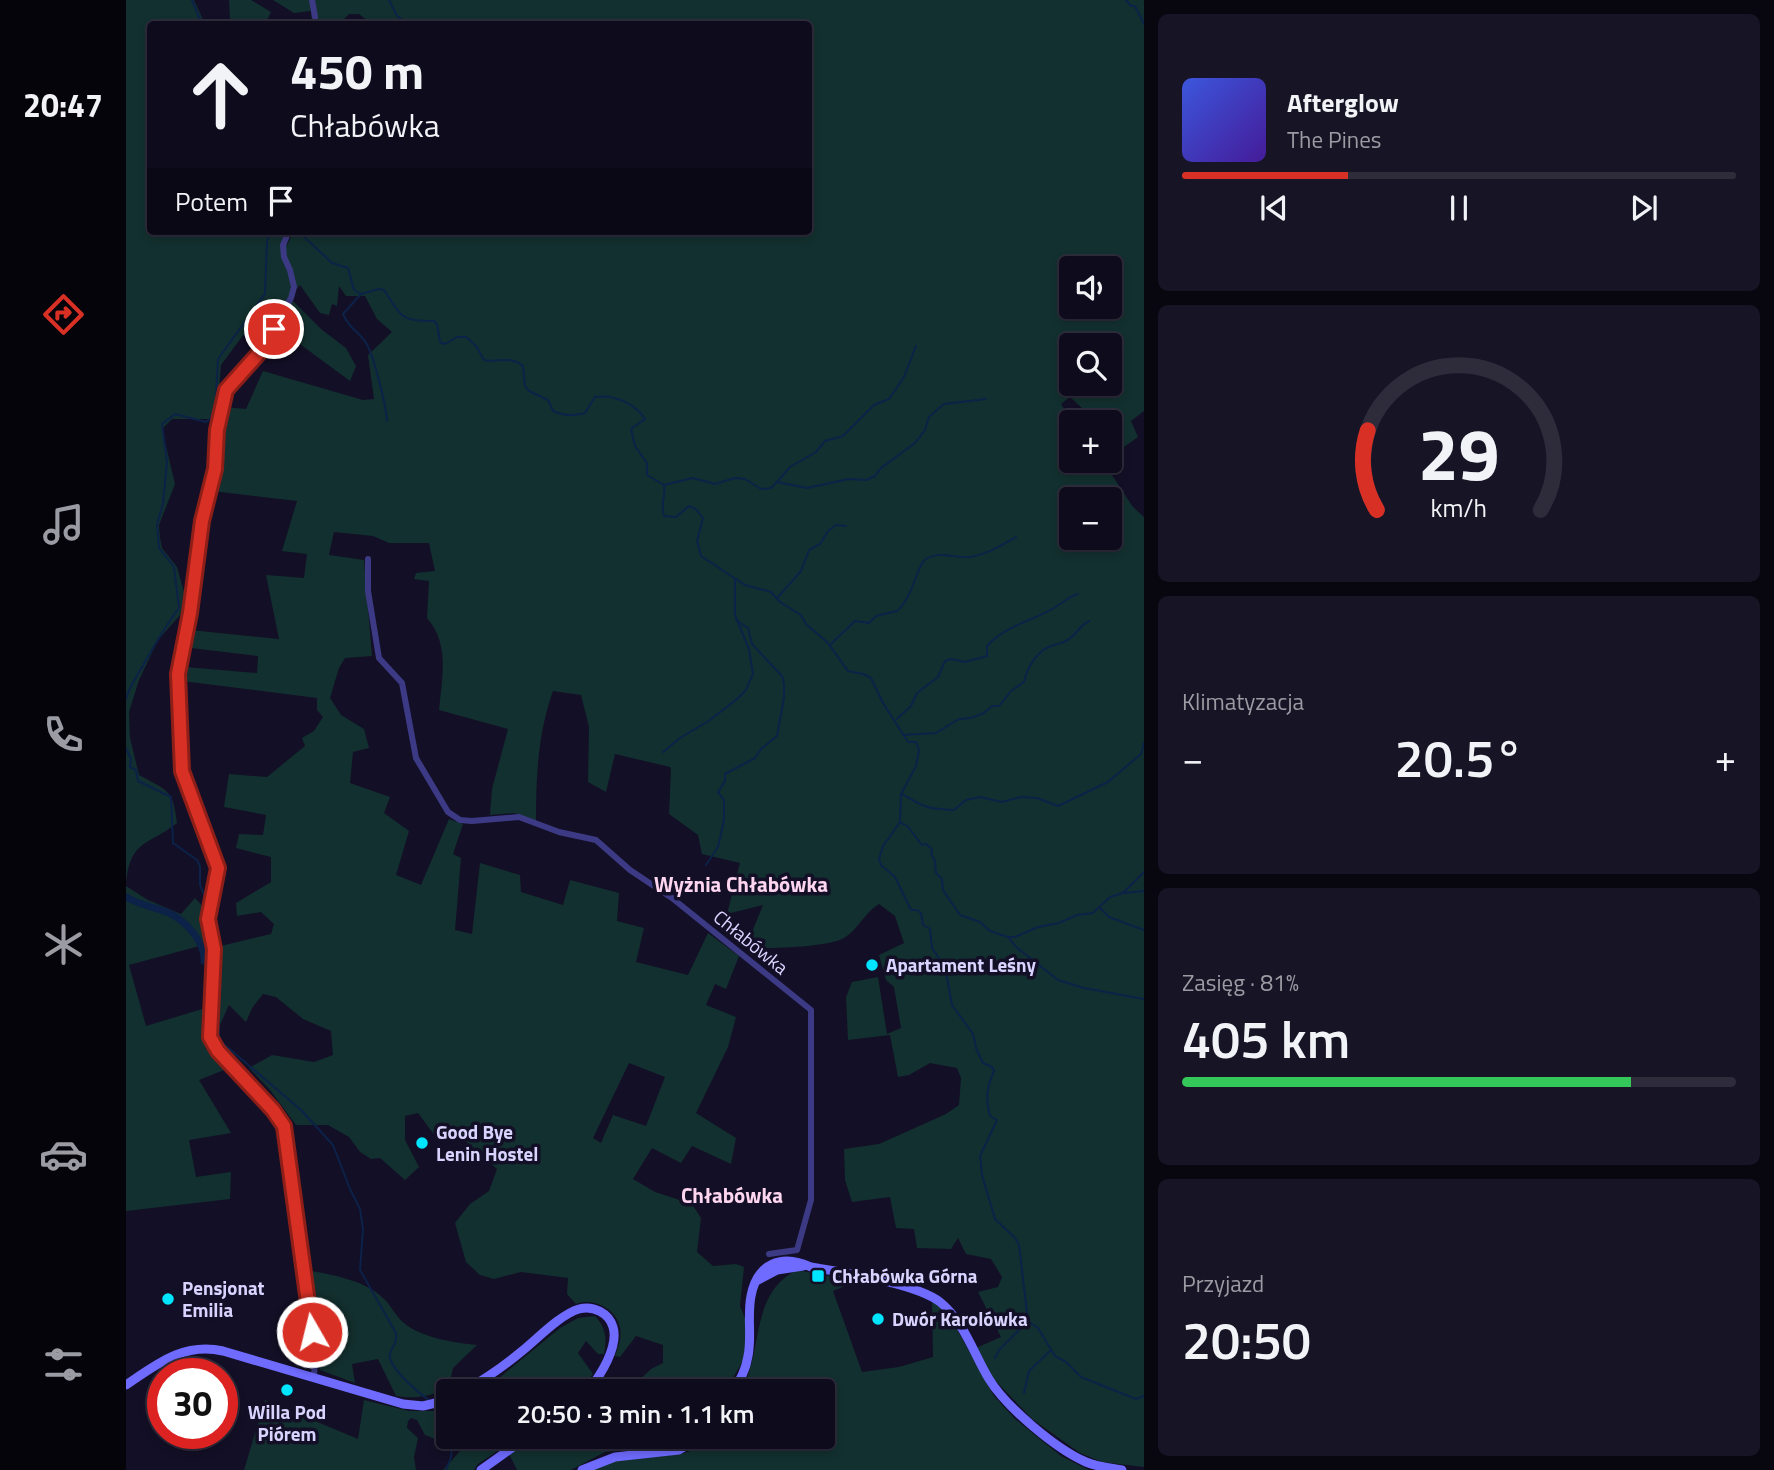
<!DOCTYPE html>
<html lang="pl">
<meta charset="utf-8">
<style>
:root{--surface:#0e0b1c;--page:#171425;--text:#f1f3f6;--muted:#9b9ba3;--line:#2e2b3b;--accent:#d93025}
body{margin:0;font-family:"Titillium Web",sans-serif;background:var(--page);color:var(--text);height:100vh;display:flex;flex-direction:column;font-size:26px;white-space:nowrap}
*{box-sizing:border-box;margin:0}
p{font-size:23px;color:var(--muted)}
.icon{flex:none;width:38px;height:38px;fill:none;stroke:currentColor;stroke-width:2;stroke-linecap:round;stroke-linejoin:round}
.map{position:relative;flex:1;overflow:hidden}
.panel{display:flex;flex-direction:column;gap:14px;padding:14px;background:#08060f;width:630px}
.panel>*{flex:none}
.guide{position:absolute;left:21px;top:21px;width:665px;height:214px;border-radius:7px;box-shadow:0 4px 10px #0003,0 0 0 2px var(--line);background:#0e0b1c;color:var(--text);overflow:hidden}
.buttons{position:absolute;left:933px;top:256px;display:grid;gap:14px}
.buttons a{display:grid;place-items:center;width:63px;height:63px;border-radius:7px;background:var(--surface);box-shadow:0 4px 10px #0003,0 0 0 2px var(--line);font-size:35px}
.speed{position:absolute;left:21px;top:1358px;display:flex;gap:14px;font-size:35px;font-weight:700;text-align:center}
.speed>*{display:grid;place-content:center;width:91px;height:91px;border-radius:50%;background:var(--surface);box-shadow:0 4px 10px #0003,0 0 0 2px var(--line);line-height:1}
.speed .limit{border:10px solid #d22;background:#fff;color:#111}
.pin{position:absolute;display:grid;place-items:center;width:60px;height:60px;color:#fff;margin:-30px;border:4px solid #fff;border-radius:50%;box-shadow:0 2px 7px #0007}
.me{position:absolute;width:77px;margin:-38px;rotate:352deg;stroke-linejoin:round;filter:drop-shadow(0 0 5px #0008)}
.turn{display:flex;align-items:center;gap:24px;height:147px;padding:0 28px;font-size:32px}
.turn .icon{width:91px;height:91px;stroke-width:2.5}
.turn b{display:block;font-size:49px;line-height:60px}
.then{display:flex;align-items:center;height:66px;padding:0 28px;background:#0003;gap:14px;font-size:26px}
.big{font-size:52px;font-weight:600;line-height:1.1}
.panel .widget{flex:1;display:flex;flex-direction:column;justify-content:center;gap:10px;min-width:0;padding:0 24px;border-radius:10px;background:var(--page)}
.panel .dial{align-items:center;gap:0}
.dial svg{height:182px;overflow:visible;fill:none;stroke:var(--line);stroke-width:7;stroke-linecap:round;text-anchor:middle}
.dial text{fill:var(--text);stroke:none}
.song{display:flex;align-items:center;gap:21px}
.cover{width:84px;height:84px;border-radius:10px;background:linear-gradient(135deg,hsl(230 70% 55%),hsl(260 70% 35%))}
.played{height:7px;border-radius:4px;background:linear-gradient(90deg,var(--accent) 30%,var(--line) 30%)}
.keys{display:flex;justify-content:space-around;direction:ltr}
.heat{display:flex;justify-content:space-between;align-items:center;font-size:38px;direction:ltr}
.charge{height:10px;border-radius:5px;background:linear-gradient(90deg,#34c759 81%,var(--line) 0)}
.trip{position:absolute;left:310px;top:1379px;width:399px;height:70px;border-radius:7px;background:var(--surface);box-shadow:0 4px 10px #0003,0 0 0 2px var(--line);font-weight:600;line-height:70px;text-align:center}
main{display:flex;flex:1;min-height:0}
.dock{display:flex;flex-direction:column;width:126px;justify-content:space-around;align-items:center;background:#06040b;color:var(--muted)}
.dock .icon{width:49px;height:49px}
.dock .on{color:var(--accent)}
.dock b{font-size:32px;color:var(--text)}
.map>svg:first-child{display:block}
.green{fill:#12302f;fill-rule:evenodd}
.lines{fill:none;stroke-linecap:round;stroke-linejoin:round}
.stream{stroke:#0c2248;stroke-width:2}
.canal{stroke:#0c2248;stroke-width:7}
.street{stroke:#3d3a85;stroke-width:6}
.secondary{stroke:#6f6bff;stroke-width:9}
.route-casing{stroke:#8d1f18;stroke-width:18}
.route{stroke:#d93025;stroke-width:12}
.poi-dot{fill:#00e5ff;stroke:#130f26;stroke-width:2.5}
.labels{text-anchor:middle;stroke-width:7;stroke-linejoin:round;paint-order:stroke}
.street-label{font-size:19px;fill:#d9d4ff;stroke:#130f26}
.poi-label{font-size:19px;font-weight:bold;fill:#d9d4ff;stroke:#130f26;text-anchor:start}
.neighbourhood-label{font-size:21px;font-weight:bold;fill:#ffd6f0;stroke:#130f26}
</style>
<main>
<nav class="dock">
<b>20:47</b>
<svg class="icon on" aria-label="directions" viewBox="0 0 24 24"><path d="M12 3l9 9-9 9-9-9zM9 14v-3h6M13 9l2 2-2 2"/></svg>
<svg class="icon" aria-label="music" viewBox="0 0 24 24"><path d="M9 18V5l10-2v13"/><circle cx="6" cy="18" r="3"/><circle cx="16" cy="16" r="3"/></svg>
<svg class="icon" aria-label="phone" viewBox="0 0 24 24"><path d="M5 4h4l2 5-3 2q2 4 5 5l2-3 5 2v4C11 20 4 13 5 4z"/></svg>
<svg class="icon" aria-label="climate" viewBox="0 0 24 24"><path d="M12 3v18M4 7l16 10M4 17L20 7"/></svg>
<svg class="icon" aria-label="car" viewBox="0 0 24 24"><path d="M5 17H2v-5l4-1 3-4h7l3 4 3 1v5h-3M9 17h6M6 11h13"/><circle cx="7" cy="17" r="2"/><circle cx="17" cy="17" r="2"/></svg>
<svg class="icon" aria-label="filters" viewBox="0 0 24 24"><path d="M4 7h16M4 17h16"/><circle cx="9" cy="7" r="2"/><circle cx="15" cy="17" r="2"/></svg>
</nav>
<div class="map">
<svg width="1018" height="1470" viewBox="0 0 1018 1470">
<rect width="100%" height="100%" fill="#130f26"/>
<g class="green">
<path d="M 0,0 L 68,0 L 79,24 L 24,24 L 24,231 L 159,231 L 157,236 L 161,245 L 168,231 L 682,231 L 682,24 L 246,24 L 233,14 L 223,14 L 213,24 L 186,24 L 185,11 L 168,13 L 147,0 L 1018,0 L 1018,411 L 1005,421 L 1012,437 L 988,454 L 984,444 L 984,422 L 971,422 L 944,397 L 935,404 L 947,422 L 945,422 L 945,460 L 976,460 L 1007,507 L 1018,517 L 1018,1467 L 976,1462 L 954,1453 L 906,1419 L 867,1378 L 850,1348 L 875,1337 L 852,1292 L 872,1287 L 876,1277 L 865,1259 L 840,1254 L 832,1238 L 825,1249 L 791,1248 L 788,1229 L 770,1228 L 764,1197 L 726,1202 L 719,1180 L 718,1149 L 753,1144 L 820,1114 L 833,1105 L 835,1078 L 831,1068 L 804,1063 L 783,1075 L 772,1077 L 764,1035 L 722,1040 L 720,997 L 726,982 L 752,977 L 761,1034 L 775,1028 L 768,987 L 760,980 L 753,955 L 778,943 L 769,916 L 753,904 C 739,912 732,930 718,938 C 700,948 641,948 619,949 L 637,905 L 601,914 L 614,863 L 576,854 L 572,835 L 543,814 L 545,769 L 544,767 L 489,754 L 480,792 L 462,782 L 463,727 L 455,695 L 427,691 C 412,733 410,776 410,821 L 388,813 L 364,815 L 366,789 L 382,729 L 313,710 C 316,678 324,644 301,618 L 303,581 L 288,579 L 290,573 L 309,571 L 303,543 L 263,543 L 247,536 L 208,532 L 203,555 L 238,560 L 246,656 L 219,658 L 213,668 L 204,698 L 215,715 L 238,729 L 243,748 L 227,752 L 224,783 L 264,797 L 258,813 L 283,831 L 270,875 L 295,885 L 323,819 L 337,824 L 327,854 L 335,858 L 329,930 L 346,934 L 354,863 L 394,875 L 395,892 L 437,905 L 444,880 L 493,893 L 491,921 L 518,928 L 510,962 L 562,975 L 582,933 L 613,956 L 600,989 L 589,984 L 580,1005 L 610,1017 L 602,1047 L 570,1113 L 610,1138 L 605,1164 L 566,1146 L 555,1163 L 526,1148 L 507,1179 L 529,1192 L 566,1204 L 575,1218 L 571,1252 L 587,1266 L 610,1264 L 618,1267 L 614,1306 L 620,1321 L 620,1342 L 617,1361 L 599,1391 L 492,1391 L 508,1385 L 525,1369 L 537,1363 L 537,1345 L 510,1336 L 494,1357 L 489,1356 C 492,1347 496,1337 494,1328 C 491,1309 467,1297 450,1304 L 441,1294 L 442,1278 L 395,1272 L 368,1279 L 354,1275 L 340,1262 L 329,1223 L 344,1204 L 363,1191 L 371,1169 L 327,1130 L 309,1136 L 292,1113 L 279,1116 L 279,1140 L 293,1167 L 279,1180 L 254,1158 L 245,1159 L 234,1152 L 223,1137 L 202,1125 L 170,1125 L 144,1090 L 123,1068 L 146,1055 L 188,1062 L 207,1055 L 205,1031 L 177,1019 L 150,997 L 137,994 L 126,1008 L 120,1022 L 103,1005 L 92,1029 L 86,1030 L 95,946 L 145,934 L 148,924 L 135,912 L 111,916 L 110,903 L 145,882 L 145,857 L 110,848 L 113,834 L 137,835 L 140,815 L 98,807 L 103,774 L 141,777 L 179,746 L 176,738 L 188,731 L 197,717 L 191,710 L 191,698 L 56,681 L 59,667 L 131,673 L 132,656 L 65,648 L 64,630 L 153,639 L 140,575 L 178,578 L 181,554 L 156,551 L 171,501 L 86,491 L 92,433 L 98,407 L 120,409 L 137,371 L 237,400 L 248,399 L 242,355 L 266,332 L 251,319 L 239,296 L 220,296 L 213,286 L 211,306 L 206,304 L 203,315 L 194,313 L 174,285 L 163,297 L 195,329 L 220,348 L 230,366 L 224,381 L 133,314 L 95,365 L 91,417 L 87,419 L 46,419 L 36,429 L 49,484 L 33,525 L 34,538 L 36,548 L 51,567 L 59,595 L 56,613 L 32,640 L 13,680 L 3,712 L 4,738 L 13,775 C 42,791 47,789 51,823 C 22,846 4,839 0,885 ZM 945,268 L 984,268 L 984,306 L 945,306 ZM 945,345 L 984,345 L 984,383 L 945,383 ZM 945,499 L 984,499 L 984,537 L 945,537 ZM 503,1063 L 539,1077 L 520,1126 L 487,1115 L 475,1143 L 467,1138 Z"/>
<polygon points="103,0 125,0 145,12 139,24 91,24 104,19"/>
<path d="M 0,886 L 22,900 L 55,914 L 69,898 L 79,909 L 81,944 L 3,965 L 20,1026 L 83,1007 C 80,1043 81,1040 103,1068 L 73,1080 L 105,1133 L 63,1140 L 70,1177 L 105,1172 L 104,1199 L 0,1211 Z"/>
<path d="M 671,1270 L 719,1279 L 719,1286 L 707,1291 L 736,1372 L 773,1367 L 807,1357 L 806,1300 L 822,1313 L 868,1396 L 889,1419 L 935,1456 L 963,1470 L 466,1470 L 481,1462 L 554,1454 L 572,1449 L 584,1437 L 696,1437 L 696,1391 L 615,1391 C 638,1351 623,1294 671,1270 Z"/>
<path d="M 185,1271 C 208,1275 240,1281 257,1298 C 265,1305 270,1317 278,1323 C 296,1338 329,1343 351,1345 L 327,1368 L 323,1386 C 306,1397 290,1399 270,1396 L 252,1359 L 226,1364 L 229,1383 L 194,1370 L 182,1280 Z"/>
<path d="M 469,1316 C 480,1328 481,1338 478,1354 L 472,1354 L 460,1341 L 452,1353 L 467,1374 L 454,1391 L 420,1391 L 415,1384 L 394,1378 L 376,1391 L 357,1391 L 434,1328 L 452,1318 Z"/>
<polygon points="139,1400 232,1439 238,1400 283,1411 314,1411 322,1423 322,1437 326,1437 326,1447 322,1448 319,1443 299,1435 291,1420 285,1418 282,1421 281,1428 292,1438 288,1457 290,1470 118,1470"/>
<polygon points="336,1437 392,1437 352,1464 348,1470 317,1470 334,1451"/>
<polygon points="409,1437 566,1437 557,1443 546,1446 479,1452 445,1470 391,1470 383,1454"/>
</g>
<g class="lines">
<g class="stream">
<polyline points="66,0 76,24"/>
<polyline points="263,0 271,16 282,24"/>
<polyline points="1000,0 1005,6 1009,6 1018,24"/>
<path d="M 172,231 L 206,263 L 222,268 L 228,290 L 235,294 L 253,289 L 258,290 C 276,317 274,321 308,321 L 311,324 L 314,342 L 319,344 L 331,337 L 340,337 L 350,346 L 358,360 C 373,363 383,355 397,366 L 399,386 L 403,391 L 422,400 L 427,411 C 439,416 446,416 459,413 L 469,397 C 487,394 509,403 519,419 L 505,429 L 509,446 L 521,463 L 521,475 L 538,485 C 540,496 534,502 538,516 L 550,517 L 563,506 L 570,509 L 577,518 L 571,541 L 575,556 L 619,585 L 645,592 L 654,602 L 675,615 L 680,624 L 702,643 L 722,671 L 737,674 L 745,678 L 757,703 L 782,742 L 790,742 L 793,750 L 790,766 L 775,794 L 774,822 L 757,846 L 753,859 L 755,865 L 769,877 L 785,910 L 791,910 L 795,913 L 797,925 L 804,929 L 806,948 L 819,967 L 826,1005 L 847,1034 L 850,1048 L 857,1063 L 866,1067 L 868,1071 C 861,1087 859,1098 864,1116 L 871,1120 L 854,1156 L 856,1175 L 869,1219 L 889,1238 L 893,1245 L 902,1321 L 912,1328 L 929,1356 L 940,1362 L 955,1377 L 1010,1399 L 1018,1396"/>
<path d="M 235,294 L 217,314 C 225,331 229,328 238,340 C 247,350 260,406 261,421"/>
<polyline points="651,482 664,467 690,452 699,441 717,436 748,405 763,399 778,377 790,346"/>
<polyline points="538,485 567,478 589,484 609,478 619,479 635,489 645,488 651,482 681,488 723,479 740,480 749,476 755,468 789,443 799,430 803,417 818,404 860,399"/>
<polyline points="651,598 675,571 683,550 694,544 702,531 710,525 720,526"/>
<path d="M 705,644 L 729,621 L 743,623 L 750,616 L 771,611 C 787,598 791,564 800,559 C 814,550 830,559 844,557 C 862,554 874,546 890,537"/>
<path d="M 0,699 C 4,684 13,674 20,660 C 31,641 40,625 53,608 L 48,567 L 33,548 L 31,524 L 37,504 L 41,462 L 36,424 L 49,414 L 80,422 L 89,414 L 92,359 L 139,294 L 141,241 L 146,231"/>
<path d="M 771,719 L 785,706 L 791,693 L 812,677 L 819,661 L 825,659 L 839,662 L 861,656 L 861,646 C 879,626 906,621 928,608 C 937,603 942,597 952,594"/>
<path d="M 777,735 L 810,733 L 833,719 L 845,718 L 858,713 L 866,706 L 873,706 L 885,691 L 898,682 C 901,667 912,649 928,645 C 934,643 938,643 943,639 C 952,633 953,626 963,621"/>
<polyline points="0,748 5,759 4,767 10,770 12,781 45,797 47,843 71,860 74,866 74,885 82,905"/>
<polyline points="537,752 554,738 584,720 611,699 620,690 624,680 627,674 623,649 609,615 609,580"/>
<path d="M 776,794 C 798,807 800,809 828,810 L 840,800 L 854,797 L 876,802 L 895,797 L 911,798 L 932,806 L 982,782 L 1015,754 L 1018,743"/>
<polyline points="774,822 782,827 796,845 800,844 806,849 805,853 809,861 810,873 816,879 817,890 834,915 854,922 864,931 882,937 889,937 912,927 933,923 951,915 967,913 984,897 997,893 1018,872"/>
<polyline points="580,865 592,847 598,820 598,800 592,792 599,781 599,774 629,758 635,749 651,736 658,698 658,684 656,676 626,644 622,628 610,620"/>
<polyline points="998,893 1018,891"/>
<polyline points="974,908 983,917 1018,930"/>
<path d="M 86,909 L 93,938 L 93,1040 L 175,1110 L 207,1145 L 224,1189 L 234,1209 L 237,1229 L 234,1270 L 270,1333 C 271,1347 266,1344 264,1354 C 261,1367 294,1394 304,1401"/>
<polyline points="883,938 890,947 932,980 958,988 1018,999"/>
<polyline points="869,1358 873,1350 902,1321"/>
<polyline points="898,1393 903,1371 924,1351"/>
<polyline points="312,1407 322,1415"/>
<polyline points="320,1470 325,1457 327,1437"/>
</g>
<path class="canal" d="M 0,897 C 13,905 29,907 43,913 C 60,921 79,942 78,961 L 81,961"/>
<g class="street">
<polyline points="186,0 189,17"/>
<polyline points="163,231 157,245 158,257 164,270 168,287 165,298 135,351 100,390 91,430 89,469 76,521 64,613 52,674 56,771 92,868 82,919 88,949 84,1037 92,1050 151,1114 160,1131 189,1354 188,1378"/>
<polyline points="242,559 242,591 253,658 276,683 290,758 322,812 334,820 346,821 393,817 433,832 470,840 504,870 546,898 685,1010 685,1200 671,1250 643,1254"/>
</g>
<g class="secondary">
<polyline points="632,1280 651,1270 677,1266"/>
<path d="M 0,1385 C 31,1364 58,1342 97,1351 L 277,1404 L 297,1406 L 322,1400"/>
<path d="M 338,1391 C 359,1379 378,1366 396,1351 C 411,1339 435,1314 453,1309 C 467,1305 483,1313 487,1327 C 493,1347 474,1376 462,1391"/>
<path d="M 607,1391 C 614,1380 620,1370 622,1356 C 626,1337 621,1316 625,1296 C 631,1264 655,1253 685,1267 C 718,1273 789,1283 814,1302 C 837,1320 848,1354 863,1379 C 880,1407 930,1449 960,1462 C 971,1467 984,1468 996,1470"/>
<polyline points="355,1470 401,1437"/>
<polyline points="456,1470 489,1457 553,1450 575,1437"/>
</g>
</g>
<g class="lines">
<defs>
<polyline id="route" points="148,329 135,351 100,390 91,430 89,469 76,521 64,613 52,674 56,771 92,868 82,919 88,949 84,1037 92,1051 147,1110 158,1126 186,1332"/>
</defs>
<use href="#route" class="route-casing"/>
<use href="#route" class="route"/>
</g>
<g class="poi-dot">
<circle cx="746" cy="965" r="7"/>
<circle cx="296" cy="1143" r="7"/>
<rect x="685" y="1269" width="14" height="14" rx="3.5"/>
<circle cx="42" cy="1299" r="7"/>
<circle cx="752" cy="1319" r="7"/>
<circle cx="161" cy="1390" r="7"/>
</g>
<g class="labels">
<g class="street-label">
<text transform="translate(625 942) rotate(39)" y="7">Chłabówka</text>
</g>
<g class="poi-label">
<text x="760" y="972">Apartament Leśny</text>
<text x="310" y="1139">Good Bye<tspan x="310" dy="22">Lenin Hostel</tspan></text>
<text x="706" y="1283">Chłabówka Górna</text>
<text x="56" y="1295">Pensjonat<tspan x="56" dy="22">Emilia</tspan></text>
<text x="766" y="1326">Dwór Karolówka</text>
<text x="161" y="1419" text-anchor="middle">Willa Pod<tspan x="161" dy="22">Piórem</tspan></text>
</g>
<g class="neighbourhood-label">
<text x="615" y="892">Wyżnia Chłabówka</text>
<text x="606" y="1203">Chłabówka</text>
</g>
</g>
</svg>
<div class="buttons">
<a><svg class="icon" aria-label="sound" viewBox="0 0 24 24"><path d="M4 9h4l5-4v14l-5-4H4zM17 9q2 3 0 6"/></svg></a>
<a><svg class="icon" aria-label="search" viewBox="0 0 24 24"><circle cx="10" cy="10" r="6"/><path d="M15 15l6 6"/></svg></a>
<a>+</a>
<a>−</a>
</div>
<div class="speed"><div class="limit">30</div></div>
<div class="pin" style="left:148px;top:329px;background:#d93025"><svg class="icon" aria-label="arrive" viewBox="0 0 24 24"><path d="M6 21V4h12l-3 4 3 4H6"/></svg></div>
<svg class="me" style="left:186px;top:1332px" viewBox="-20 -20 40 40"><circle r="17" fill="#d93025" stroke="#fff" stroke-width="3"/><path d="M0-11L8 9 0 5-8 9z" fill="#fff"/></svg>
<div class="trip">20:50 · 3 min · 1.1 km</div>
<div class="guide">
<div class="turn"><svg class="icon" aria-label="ahead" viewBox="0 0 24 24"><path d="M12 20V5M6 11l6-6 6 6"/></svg><div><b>450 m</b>Chłabówka</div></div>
<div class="then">Potem<svg class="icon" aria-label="arrive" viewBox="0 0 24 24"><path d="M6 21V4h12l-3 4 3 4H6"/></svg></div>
</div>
</div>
<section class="panel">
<div class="widget">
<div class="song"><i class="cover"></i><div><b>Afterglow</b><p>The Pines</p></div></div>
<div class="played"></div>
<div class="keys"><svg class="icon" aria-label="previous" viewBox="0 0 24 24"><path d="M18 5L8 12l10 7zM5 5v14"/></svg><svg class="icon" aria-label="pause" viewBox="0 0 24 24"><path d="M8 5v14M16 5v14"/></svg><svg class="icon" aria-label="next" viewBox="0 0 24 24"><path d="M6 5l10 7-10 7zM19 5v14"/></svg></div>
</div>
<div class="widget dial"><svg viewBox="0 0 100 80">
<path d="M14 69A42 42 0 1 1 86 69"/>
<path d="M14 69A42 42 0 0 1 10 34" stroke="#d93025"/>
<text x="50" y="56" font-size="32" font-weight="700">29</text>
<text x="50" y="72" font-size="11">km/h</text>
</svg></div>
<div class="widget"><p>Klimatyzacja</p>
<div class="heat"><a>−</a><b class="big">20.5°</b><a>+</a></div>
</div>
<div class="widget"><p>Zasięg · 81%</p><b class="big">405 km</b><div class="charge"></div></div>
<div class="widget"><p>Przyjazd</p><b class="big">20:50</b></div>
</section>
</main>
